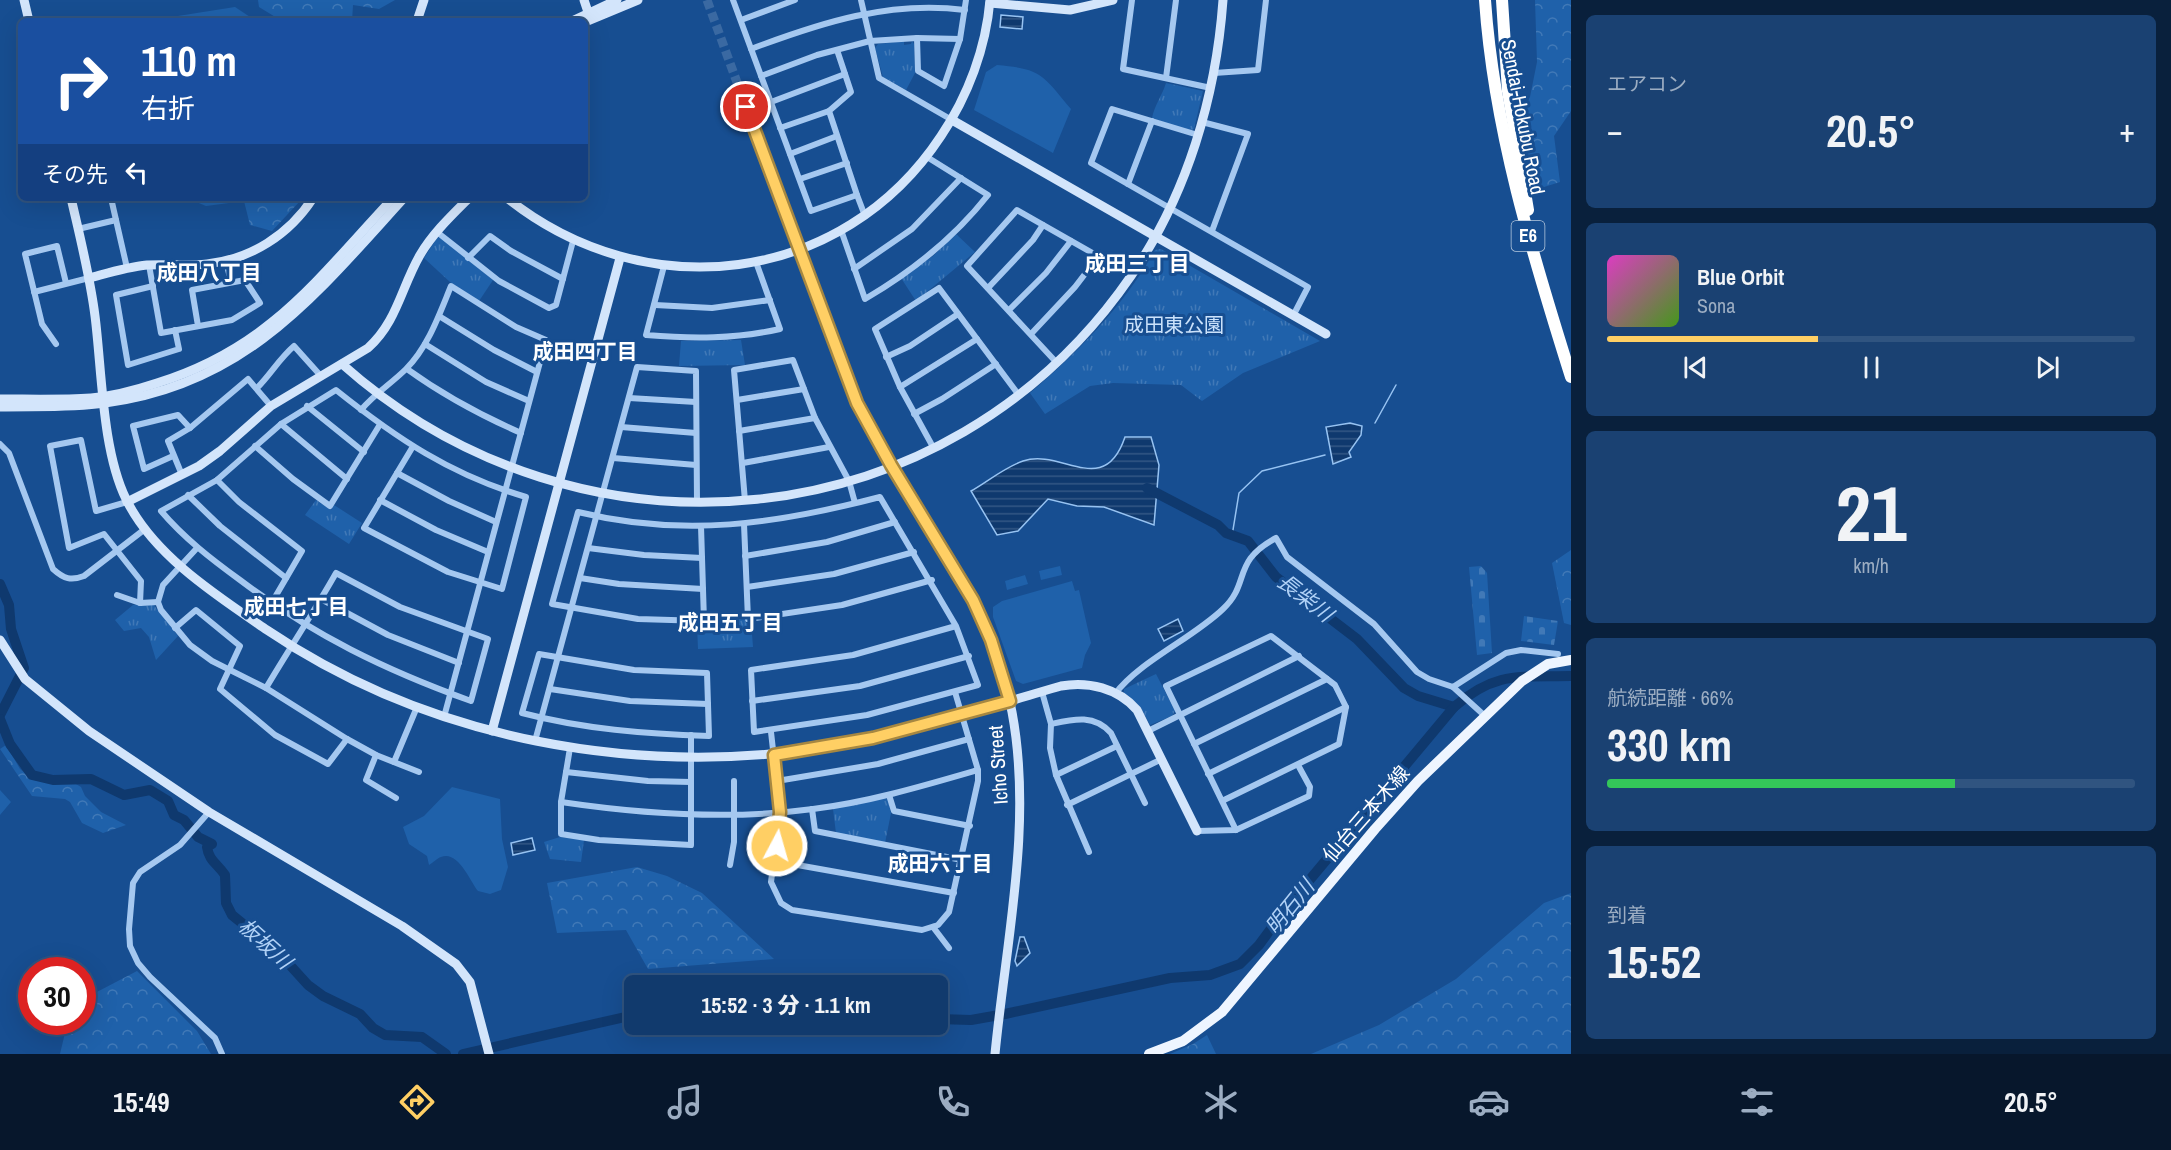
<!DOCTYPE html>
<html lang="ja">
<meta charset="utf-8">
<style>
:root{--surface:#113a6d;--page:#1a4172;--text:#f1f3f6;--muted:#9cadc2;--line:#305480;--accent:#ffcf64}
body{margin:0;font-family:"Archivo Narrow","Noto Sans JP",sans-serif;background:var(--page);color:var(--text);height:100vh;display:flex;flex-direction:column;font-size:22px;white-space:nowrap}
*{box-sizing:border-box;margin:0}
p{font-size:20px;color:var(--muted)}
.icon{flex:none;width:33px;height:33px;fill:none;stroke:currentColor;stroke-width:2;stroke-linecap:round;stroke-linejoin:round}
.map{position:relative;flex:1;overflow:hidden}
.panel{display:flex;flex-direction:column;gap:15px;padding:15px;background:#09203c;width:600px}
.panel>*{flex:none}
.top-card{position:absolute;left:18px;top:18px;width:570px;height:183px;border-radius:9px;box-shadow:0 6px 24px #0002,0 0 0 2px var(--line);background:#1a4fa0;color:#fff;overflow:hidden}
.speed{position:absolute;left:18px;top:957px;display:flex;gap:12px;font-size:30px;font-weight:700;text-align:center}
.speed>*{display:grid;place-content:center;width:78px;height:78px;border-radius:50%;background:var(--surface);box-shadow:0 6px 24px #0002,0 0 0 2px var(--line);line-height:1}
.speed .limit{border:9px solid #d22;background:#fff;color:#111}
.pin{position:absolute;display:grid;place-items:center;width:51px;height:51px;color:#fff;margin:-26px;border:3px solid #fff;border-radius:50%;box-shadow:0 2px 6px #0007}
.me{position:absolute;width:66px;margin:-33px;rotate:6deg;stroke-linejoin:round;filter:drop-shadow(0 0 4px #0008)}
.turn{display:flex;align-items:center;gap:21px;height:126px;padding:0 24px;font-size:27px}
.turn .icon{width:78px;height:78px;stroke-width:2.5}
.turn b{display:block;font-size:42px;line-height:51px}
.then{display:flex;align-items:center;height:57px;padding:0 24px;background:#0003;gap:12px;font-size:22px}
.big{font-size:45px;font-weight:800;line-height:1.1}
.panel .card{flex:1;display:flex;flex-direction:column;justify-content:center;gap:9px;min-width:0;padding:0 21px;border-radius:9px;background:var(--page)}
.panel .dial{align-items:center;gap:0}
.dial b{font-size:78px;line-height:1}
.song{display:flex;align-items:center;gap:18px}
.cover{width:72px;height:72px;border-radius:9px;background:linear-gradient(135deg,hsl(310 70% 55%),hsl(100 70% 35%))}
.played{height:6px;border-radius:3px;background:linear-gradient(90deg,var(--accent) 40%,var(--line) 40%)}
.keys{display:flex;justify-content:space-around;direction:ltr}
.heat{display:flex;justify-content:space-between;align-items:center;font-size:33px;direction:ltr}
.charge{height:9px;border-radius:4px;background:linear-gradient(90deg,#34c759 66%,var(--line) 0)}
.trip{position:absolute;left:624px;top:975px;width:324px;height:60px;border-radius:9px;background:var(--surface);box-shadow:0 6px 24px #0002,0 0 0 2px var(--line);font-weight:800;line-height:60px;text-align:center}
.tab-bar{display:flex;height:96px;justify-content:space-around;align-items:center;background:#07172c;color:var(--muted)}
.tab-bar .icon{width:42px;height:42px}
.tab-bar .current{color:var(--accent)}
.tab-bar b{font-size:27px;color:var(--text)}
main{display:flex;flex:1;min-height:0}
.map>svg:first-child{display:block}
.forest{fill:url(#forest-crowns)}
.cemetery{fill:url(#cemetery-stones)}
.park{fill:url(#park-tufts)}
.pitch{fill:#1f61aa}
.water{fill:url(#water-rules);stroke:#97c3f2;stroke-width:1.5}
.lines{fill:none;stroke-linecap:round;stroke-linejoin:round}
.stream{stroke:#97c3f2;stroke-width:1.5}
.river{stroke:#0f396e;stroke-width:10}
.secondary-tunnel{stroke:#3a69a2;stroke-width:9;stroke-dasharray:9 4.5;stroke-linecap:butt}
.street{stroke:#a5c8f0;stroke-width:6}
.secondary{stroke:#d3e5fb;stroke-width:9}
.primary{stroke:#eef5ff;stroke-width:10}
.highway{stroke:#fff;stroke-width:12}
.route-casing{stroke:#a68741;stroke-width:15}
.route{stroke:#ffcf64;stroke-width:10}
.labels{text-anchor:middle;stroke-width:6;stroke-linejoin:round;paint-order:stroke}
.shield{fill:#174e91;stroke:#b9cade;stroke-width:1.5}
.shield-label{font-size:18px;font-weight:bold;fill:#fff}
.street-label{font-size:20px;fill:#fff;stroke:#174e91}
.park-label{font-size:20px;fill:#cbe2fb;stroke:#174e91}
.neighbourhood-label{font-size:21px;font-weight:bold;fill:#fff;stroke:#174e91}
.water-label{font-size:21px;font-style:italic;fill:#b1d2f7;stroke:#174e91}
</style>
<main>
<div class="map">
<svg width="1571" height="1054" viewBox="0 0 1571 1054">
<defs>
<pattern id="forest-crowns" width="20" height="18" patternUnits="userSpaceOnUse" patternTransform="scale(1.5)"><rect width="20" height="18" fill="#1f61aa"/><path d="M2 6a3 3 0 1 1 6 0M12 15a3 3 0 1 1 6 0" fill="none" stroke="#4179b7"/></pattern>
<pattern id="cemetery-stones" width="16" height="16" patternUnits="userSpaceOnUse" patternTransform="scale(1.5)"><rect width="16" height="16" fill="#1f61aa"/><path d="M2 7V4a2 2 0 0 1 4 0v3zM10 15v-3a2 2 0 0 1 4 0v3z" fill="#4179b7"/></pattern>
<pattern id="park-tufts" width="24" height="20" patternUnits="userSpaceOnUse" patternTransform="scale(1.5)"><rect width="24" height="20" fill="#1f61aa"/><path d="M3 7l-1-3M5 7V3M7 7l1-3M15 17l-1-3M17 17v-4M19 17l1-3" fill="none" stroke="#4179b7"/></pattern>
<pattern id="water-rules" width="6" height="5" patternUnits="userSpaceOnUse" patternTransform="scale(1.5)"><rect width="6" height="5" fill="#0f396e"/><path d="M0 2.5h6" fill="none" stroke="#335784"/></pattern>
</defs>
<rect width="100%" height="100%" fill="#174e91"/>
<g class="forest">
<polygon points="258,0 395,0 379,9 353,5 352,21 282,21 259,7"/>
<polygon points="1535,0 1571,0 1571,111 1554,136 1560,182 1544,187 1533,180 1521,114 1530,97 1537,62"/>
<polygon points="235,7 256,21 179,21 178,16"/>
<polygon points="187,198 299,198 301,200 272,231 250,225 244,201 206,206"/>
<polygon points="1571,550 1571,625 1564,623 1552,563"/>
<polygon points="6,745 20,769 33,780 74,783 81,787 85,796 101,812 126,825 103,833 82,823 70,802 65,799 32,796 0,749"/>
<polygon points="637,867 667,876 702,893 774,959 648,969 626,930 557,933 547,883"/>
<polygon points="1571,893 1571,1054 1311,1054 1379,1025 1456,979 1544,903"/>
<polygon points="137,971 197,1031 211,1054 60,1054 65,1033 72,1022 82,1022 83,1007 95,993"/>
<polygon points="1207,1035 1216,1054 1170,1054 1193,1044"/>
</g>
<g class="cemetery">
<polygon points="1481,566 1487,573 1492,653 1477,655 1469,567"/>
<polygon points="1524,616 1558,621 1554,645 1521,641"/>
</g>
<g class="park">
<polygon points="904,41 904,45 911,44 912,41 914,44 915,73 906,90 883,77 875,48 878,44"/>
<path d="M 1166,83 L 1203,91 L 1194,129 L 1189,131 L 1152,118 C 1155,104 1162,96 1166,83 Z"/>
<polygon points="956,234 975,252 916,301 901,278 933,256"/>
<polygon points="440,237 493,280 479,301 450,282 424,258 437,238"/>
<path d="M 1161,249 L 1320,341 L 1243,373 L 1202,401 L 1181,385 L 1113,383 L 1090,386 L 1045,414 L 1030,393 C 1078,352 1124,306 1155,250 Z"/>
<polygon points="741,340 745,365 679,366 681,341"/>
<polygon points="316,500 331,510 334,505 362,523 349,544 305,515"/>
<polygon points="153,604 178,636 156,660 149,637 141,628 124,631 115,620 133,605"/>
<polygon points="745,619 746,623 751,622 753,647 698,649 697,624 707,623 707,620"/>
<polygon points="1156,674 1175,711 1172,716 1150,725 1141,708 1124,693 1124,689"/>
<polygon points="885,798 888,800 891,813 885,843 836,833 833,809"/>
<polygon points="560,837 584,840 581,862 550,859 544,842"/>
</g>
<g class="pitch">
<path d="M 997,65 C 1043,69 1042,75 1071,109 L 1053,153 L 974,110 L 986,72 Z"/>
<polygon points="1060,566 1062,575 1041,580 1039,571"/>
<polygon points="1025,575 1028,584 1007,590 1005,581"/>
<polygon points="1072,581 1075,591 1079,590 1091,643 1085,655 1082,668 1023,684 1016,681 993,617 993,607 1002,601"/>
<path d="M 452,787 L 500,799 L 502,839 L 508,867 L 501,890 L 490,894 L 478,891 C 470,881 458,850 441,857 C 437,858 433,863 429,865 L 427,856 L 409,844 L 403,827 L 424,816 Z"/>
<polygon points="0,790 11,802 0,815"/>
</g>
<g class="water">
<polygon points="1001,15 1023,17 1022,29 1000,27"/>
<polygon points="1350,423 1362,426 1361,435 1349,452 1351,457 1333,464 1326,427"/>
<path d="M 1125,437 L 1151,437 L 1159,465 L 1154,525 L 1104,507 L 1077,506 L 1048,499 L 1018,531 L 997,535 L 971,491 C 987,482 1005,467 1023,461 C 1062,448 1104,499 1125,437 Z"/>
<polygon points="1178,619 1183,631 1164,641 1158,629"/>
<polygon points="532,838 535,850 513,855 511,843"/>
<polygon points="1020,937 1024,937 1030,953 1017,966 1015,961"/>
</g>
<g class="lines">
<g class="stream">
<polyline points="1375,423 1396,385"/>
<polyline points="1232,536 1239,493 1262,471 1325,455"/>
</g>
<g class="river">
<polyline points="1147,488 1218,525 1226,533 1248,541 1276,577 1357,639 1404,688 1418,696 1454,707"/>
<polyline points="0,584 9,605 11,629 24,668 0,715"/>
<path d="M 0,719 L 10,744 L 32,775 L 53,780 L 91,779 L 124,795 L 150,790 L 168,801 L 174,815 L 184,820 L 198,837 L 212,844 L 207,847 C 209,861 217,863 225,875 L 226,903 L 232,915 L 278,952 L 308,985 L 323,996 L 360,1014 L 373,1028 L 385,1035 L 422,1037 L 446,1054"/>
<path d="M 938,1019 L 971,1020 L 1005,1014 L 1170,978 L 1210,975 L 1240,964 L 1259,945 L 1287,907 L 1454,707 C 1495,671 1520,677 1571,676"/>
<polyline points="463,1054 634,1015"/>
</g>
<polyline class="secondary-tunnel" points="707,0 746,107"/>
<g class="street">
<polyline points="733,0 811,211 857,195 865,216"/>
<polyline points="861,0 879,78 952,120"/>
<polyline points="1132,0 1123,69 1211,88"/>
<polyline points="741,20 795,0"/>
<polyline points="917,38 960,39"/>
<path d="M 751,49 C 820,23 890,0 965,10"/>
<polyline points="837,50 851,92 829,111 857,195"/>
<polyline points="1214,73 1258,70 1266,0"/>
<polyline points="761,76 817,55 870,41 917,38 918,71 944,86 960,39 966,0"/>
<polyline points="1166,78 1176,0"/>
<polyline points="771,102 845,74"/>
<polyline points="1202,122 1248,134 1212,231"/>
<polyline points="780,128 829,111"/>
<polyline points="1198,135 1112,109 1091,163 1308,287 1293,316"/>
<polyline points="790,154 837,136"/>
<polyline points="800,179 847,163"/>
<polyline points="1128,184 1152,121"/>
<polyline points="111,198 116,220"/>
<polyline points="78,229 116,220 127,268"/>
<path d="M 841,230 L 865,299 C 913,271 954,238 988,195 L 927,157"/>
<polyline points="437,232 499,281 549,308 556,305 573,241"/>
<polyline points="468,258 490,236 511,251 563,279"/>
<polyline points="226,261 231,282"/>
<polyline points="149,265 161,333 232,320 260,303 245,280 192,290 198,326"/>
<path d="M 664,266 L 646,335 C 693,339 735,339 780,329 L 756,262"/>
<polyline points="854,269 912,229 961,178"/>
<polyline points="153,286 116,295 128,365 179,349 175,330"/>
<polyline points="988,288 1033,240 1043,225"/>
<polyline points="34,292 89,278"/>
<polyline points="655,305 712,308 770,300"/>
<polyline points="1009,310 1046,273 1071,241"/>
<polyline points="439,316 494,350 537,372"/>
<polyline points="1031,334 1075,287 1098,257"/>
<polyline points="56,344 42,324 25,254 57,246 66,283"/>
<polyline points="425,344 486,382 529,401"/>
<polyline points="886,357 910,346 958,314"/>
<polyline points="1056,362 967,266 1017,210 1131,275"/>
<path d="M 407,369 C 443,395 480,415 521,433"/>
<polyline points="900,387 977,339"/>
<path d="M 257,388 C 271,374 279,359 294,346 L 320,375"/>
<polyline points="629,398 696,402"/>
<polyline points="737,400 804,389"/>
<polyline points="307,406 364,452"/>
<path d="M 361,410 C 374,394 391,384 406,369 C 428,347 439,315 451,286 L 516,327 L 546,340 L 444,717"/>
<polyline points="914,414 942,399 996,364"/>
<polyline points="281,424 347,479"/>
<polyline points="621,427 696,433"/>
<polyline points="739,431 815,418"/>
<path d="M 0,444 L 9,453 L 53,569 C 64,579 71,581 84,576 L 145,529"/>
<polyline points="255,446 293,479 330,506 379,426"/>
<polyline points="933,447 900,387 875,329 939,288 1018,394"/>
<polyline points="173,456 144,469 133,426 178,415 190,428"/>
<polyline points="613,458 696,465"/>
<polyline points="743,463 829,447"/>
<polyline points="397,473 449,501 496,522"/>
<polyline points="182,475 168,441 190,428 248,379 271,406"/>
<polyline points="217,480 239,502 302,551 271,604"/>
<polyline points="188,495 220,526 286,578"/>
<polyline points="380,500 436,530 488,552"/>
<polyline points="745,501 734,370 793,360 815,418 849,481 855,503"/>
<polyline points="127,502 96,511 81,440 50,446 69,548 104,534 141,581 140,603"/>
<polyline points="744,524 748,619 842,605 932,580"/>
<path d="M 701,526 L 704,621 L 638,619 L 552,604 L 578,512 C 683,538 777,524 880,497 L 956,626 L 978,685 L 867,715 L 754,732 L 751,670 L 853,655 L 956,626"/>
<polyline points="197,548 163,585 158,602 161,610 190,645 212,661 266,688 347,739 376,755 419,772"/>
<polyline points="588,548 644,555 702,558"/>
<polyline points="745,556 827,542 895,522"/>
<polyline points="580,578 619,584 703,589"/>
<polyline points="747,587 834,574 914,552"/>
<polyline points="117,595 140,603 158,602"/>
<polyline points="321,599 388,635 459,663"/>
<polyline points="175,628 196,610 240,646 220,689 275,735 328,764 347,739"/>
<path d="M 539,654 L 634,670 L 707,673 L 709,736 C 646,734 583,729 522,713 Z"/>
<polyline points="1453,687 1485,716"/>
<path d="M 266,688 C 289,649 314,612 336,573 L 400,607 L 488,639 L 471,701 C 385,670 313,635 240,580 C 211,559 184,538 161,511 L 217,480 L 281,424 L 336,390 C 396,438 451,475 526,497 L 502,589 L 448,572 L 364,528 L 412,448"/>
<polyline points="550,689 630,701 708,704"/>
<polyline points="1042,692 1051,724 1050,748 1056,775 1089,852"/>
<path d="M 1115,694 C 1140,661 1193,638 1223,609 C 1251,583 1231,562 1276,538 L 1287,557 L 1374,624 L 1417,672 L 1429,679 L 1453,687 L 1506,653 L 1521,650 L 1558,654"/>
<polyline points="752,701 860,686 969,656"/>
<path d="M 1051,724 C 1074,719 1094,714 1111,733 L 1145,803"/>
<polyline points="1148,731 1299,656"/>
<polyline points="771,732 780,812 771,882 781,903 792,910 922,930 938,925 949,912 978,781 978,770 955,692"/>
<polyline points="535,741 637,367 696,371 697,502"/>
<polyline points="1194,744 1327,679"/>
<polyline points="570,748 561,802 561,834 599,840 691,845 691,735"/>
<polyline points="376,755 366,780 396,798"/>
<polyline points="394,762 417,707"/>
<polyline points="566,772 648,781 691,782"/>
<polyline points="1208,774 1346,707"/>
<polyline points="1056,775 1117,746"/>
<polyline points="777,781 878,764 969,739"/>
<polyline points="889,795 894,811 970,826"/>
<polyline points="1222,801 1339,744 1346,707 1335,685 1271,636 1166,686 1236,830"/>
<path d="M 561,802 C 642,814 732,820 813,809 C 869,802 923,786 978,770"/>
<polyline points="1067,805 1162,759"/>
<polyline points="812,809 815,831 962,860"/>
<polyline points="209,812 180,845 140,872 133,883 129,929 130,946 138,963 150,977 215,1038 222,1054"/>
<polyline points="1197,831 1236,830 1309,796 1310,787 1298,765"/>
<polyline points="775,861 954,893"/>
<polyline points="730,865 734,842 734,781"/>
<polyline points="933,927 949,948"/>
</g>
<g class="secondary">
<polyline points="24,0 29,21"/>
<polyline points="584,0 588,12"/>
<polyline points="990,3 1070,10 1113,0"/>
<polyline points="417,21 424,0"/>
<polyline points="572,21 617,0"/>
<polyline points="585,22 638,0"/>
<path d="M 746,107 C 770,172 794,237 818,302 C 831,336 842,372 858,406 C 908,509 990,596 1012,712 C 1033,824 1006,941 995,1054"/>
<polyline points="952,120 1326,334"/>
<path d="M 71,198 C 80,237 90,276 95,316 C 102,371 102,450 126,499 C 153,555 217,596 267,630 C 430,740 635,777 828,747 C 907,735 984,708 1061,686 C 1088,681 1118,688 1137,710 L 1197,831"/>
<path d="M 507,198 C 645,308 842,286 941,136 C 968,96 986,48 990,0"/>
<path d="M 89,278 C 108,273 127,267 147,265 C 167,264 187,266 207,264 C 251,259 289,235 313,198"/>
<path d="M 342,364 C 580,576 948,542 1131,276 C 1187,195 1216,97 1223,0"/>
<path d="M 0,399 C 30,399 61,400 91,398 C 114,396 136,390 157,383 C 270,348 317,279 393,198"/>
<path d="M 0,407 C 35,406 70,408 105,403 C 245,385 315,296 404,198"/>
<path d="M 127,502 L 199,466 L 220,451 L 271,406 L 368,348 C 397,322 401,288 420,255 C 433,233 451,216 469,198"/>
<polyline points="0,640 25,679 89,731 209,812 402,926 456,964 470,982 489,1054"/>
<polyline points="492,731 620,258"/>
</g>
<polyline class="primary" points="1149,1054 1183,1041 1222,1012 1375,829 1418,781 1522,681 1548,664 1571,660"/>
<g class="highway">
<path d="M 1485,0 C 1494,130 1532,253 1571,377"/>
<polyline points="1502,0 1508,91 1528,210"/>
</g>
</g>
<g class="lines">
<defs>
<polyline id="route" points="746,107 857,403 891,465 973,600 991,640 1010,701 873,738 774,755 780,812 777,846"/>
</defs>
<use href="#route" class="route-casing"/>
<use href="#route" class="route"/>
</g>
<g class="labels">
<rect class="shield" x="1511.5" y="221" width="33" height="30" rx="4.5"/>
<g class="shield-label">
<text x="1528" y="242">E6</text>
</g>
<g class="street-label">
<text transform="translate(1523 117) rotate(79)" y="7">Sendai-Hokubu Road</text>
<text transform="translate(998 765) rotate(-94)" y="7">Icho Street</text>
<text transform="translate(1366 814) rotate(-49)" y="7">仙台三本木線</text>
</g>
<g class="park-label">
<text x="1174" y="332">成田東公園</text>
</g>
<g class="neighbourhood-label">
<text x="1137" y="271">成田三丁目</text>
<text x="209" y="280">成田八丁目</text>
<text x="585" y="359">成田四丁目</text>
<text x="296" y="614">成田七丁目</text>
<text x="730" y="630">成田五丁目</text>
<text x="940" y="871">成田六丁目</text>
</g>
<g class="water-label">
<text transform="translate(1305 598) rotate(38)" y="7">長柴川</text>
<text transform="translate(1290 907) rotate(-51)" y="7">明石川</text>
<text transform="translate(265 944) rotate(42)" y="7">板坂川</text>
</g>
</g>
</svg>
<div class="speed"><div class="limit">30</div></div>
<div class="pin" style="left:746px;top:107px;background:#d93025"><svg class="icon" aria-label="arrive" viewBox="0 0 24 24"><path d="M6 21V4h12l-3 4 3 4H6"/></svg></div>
<svg class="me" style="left:777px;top:846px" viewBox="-20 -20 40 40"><circle r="17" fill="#ffcf64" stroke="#fff" stroke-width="3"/><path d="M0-11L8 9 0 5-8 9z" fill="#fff"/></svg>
<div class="trip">15:52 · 3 分 · 1.1 km</div>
<div class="top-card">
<div class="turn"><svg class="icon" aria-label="right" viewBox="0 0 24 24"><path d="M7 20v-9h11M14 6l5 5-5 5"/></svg><div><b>110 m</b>右折</div></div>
<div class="then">その先<svg class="icon" aria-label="left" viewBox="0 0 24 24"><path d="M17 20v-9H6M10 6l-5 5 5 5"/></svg></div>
</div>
</div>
<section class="panel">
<div class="card"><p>エアコン</p>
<div class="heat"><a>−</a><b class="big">20.5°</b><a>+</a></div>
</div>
<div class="card">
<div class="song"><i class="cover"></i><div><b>Blue Orbit</b><p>Sona</p></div></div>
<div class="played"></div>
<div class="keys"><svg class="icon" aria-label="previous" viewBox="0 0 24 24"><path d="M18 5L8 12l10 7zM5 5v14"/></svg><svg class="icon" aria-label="pause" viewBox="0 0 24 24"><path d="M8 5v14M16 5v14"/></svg><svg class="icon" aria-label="next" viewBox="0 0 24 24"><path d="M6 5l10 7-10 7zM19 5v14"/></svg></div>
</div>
<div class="card dial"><b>21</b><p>km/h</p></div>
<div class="card"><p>航続距離 · 66%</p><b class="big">330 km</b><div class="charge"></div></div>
<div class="card"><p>到着</p><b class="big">15:52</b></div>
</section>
</main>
<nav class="tab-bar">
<b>15:49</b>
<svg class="icon current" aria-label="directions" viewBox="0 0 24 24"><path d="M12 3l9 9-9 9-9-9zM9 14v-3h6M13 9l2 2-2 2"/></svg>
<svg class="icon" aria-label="music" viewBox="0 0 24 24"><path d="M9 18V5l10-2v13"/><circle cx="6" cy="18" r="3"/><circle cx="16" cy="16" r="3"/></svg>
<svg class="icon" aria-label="phone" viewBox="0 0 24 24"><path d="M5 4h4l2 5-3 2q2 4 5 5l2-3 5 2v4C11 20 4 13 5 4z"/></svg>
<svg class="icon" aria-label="climate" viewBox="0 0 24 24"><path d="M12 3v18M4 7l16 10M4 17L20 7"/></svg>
<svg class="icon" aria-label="car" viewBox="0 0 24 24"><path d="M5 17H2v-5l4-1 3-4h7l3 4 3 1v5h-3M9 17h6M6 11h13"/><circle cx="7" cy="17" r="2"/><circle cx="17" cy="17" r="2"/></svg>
<svg class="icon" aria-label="filters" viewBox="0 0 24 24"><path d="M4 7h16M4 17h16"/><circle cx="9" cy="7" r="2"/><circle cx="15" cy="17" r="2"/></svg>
<b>20.5°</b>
</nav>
